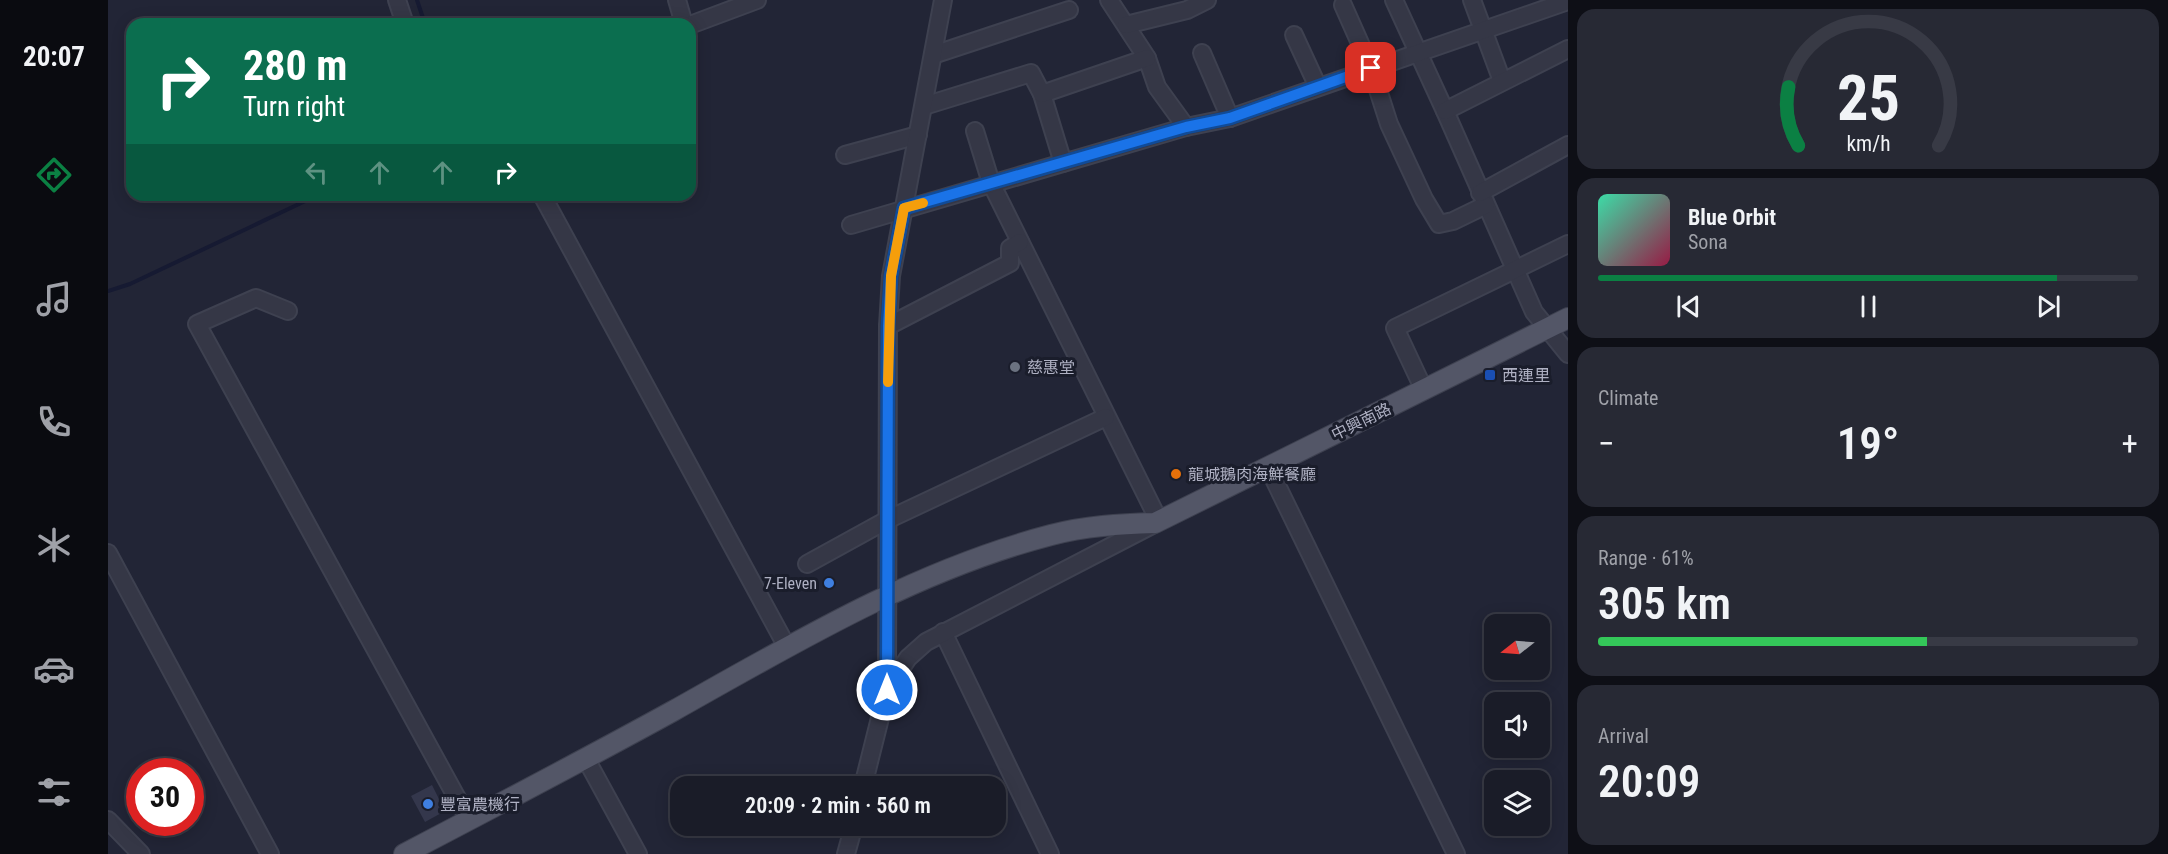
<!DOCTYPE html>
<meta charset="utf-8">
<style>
:root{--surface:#1a1c28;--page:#272934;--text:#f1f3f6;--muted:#9fa1a8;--line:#383a45;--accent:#0b8043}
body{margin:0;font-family:"Roboto Condensed","Noto Sans TC",sans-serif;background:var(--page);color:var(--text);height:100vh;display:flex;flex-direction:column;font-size:22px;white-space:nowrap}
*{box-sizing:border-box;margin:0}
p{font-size:20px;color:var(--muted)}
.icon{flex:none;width:33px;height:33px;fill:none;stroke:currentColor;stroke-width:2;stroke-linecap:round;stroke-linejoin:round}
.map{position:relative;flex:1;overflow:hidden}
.sheet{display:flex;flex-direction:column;gap:9px;padding:9px;background:#0e0f16;width:600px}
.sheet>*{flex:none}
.hud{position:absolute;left:18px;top:18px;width:570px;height:183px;border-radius:18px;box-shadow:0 3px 15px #0003,0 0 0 2px var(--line);background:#0b6e4f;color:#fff;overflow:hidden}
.needle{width:39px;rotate:253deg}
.buttons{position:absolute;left:1376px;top:614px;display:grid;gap:12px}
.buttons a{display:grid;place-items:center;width:66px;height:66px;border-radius:12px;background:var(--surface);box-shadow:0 3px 15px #0003,0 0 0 2px var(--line);font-size:30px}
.speed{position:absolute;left:18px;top:758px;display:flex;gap:12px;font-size:30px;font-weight:700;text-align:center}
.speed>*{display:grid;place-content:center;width:78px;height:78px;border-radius:50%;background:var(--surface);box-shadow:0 3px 15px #0003,0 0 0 2px var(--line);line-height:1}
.speed .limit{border:9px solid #d22;background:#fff;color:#111}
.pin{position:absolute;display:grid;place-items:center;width:51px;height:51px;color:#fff;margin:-26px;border-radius:12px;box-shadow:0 3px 9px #0006}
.me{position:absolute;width:66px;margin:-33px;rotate:0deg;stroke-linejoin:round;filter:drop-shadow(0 0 4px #0008)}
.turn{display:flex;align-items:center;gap:21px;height:126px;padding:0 18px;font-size:27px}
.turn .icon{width:78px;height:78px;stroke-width:2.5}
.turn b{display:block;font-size:42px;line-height:51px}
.lanes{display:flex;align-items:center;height:57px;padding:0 18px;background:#0003;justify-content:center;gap:30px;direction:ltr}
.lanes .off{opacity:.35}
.big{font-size:45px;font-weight:600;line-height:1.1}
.sheet .tile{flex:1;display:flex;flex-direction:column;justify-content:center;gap:9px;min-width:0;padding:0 21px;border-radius:18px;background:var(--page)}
.sheet .dial{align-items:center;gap:0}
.dial svg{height:156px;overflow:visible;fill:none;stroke:var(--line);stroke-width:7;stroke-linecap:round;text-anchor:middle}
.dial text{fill:var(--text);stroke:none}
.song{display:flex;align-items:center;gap:18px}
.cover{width:72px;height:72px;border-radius:9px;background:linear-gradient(135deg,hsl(160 70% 55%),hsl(340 70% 35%))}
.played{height:6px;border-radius:3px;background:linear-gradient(90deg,var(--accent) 85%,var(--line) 85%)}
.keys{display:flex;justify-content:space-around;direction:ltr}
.heat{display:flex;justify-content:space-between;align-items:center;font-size:33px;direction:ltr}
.charge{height:9px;border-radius:4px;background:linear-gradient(90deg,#34c759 61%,var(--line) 0)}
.trip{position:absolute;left:562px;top:776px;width:336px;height:60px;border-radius:18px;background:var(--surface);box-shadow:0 3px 15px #0003,0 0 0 2px var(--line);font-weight:600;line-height:60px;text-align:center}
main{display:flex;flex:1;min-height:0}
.menu{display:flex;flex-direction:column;width:108px;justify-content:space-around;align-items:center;background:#0a0b10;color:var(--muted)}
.menu .icon{width:42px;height:42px}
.menu .current{color:var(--accent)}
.menu b{font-size:27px;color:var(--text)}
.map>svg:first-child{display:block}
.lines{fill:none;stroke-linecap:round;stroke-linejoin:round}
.stream{stroke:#161a32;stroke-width:4}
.building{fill:#34374c}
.minor-casing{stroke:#3e4150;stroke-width:20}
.major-casing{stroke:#3e4150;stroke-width:22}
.minor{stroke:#353746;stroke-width:16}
.major{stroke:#535667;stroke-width:20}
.route-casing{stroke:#114b97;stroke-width:15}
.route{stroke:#1a73e8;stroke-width:10}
.slow{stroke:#f59e0b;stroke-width:10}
.worship-dot{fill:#6b7280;stroke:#1a1d2b;stroke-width:2}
.transit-dot{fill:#1a4fb4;stroke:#1a1d2b;stroke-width:2}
.food-dot{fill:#e8710a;stroke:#1a1d2b;stroke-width:2}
.shop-dot{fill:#3f7fe0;stroke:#1a1d2b;stroke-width:2}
.labels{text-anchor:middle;stroke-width:6;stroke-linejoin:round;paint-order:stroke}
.poi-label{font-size:16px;fill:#afb1c3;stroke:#1a1d2b;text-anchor:start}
.street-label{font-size:16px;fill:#afb1c3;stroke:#1a1d2b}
</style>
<main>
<nav class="menu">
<b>20:07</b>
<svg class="icon current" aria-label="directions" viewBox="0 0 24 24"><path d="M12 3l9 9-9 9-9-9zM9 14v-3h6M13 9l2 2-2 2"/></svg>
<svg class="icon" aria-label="music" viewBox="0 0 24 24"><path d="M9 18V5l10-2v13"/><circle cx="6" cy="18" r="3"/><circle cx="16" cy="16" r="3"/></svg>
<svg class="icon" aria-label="phone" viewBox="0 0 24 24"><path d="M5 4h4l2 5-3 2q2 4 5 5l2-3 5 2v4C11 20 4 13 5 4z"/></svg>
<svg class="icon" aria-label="climate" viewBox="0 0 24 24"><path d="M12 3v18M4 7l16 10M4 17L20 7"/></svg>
<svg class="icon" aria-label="car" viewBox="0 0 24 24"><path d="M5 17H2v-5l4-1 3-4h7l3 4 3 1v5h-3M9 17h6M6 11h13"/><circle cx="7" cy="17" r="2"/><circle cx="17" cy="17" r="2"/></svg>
<svg class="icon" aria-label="filters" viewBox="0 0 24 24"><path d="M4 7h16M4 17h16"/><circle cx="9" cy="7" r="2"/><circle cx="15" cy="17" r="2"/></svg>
</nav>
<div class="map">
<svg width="1460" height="854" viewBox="0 0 1460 854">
<rect width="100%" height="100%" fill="#222536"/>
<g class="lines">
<g class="stream">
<polyline points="309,0 317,24"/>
<polyline points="0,291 22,284 210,195"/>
</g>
</g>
<polygon class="building" points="324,785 337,811 317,822 303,796"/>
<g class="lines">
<defs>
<g id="minor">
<polyline points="289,0 297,24"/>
<polyline points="569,0 576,24"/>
<polyline points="1001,0 1039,58 1049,87 1078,127"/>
<polyline points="1286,0 1337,111 1426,312 1460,354"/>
<polyline points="1364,0 1394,81"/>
<polyline points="1235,5 1263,68 1281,124 1316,199 1331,224 1345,221 1378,205"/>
<polyline points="582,25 649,0"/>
<polyline points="1018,25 1079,10 1099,0"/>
<polyline points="1186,35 1210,87"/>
<polyline points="1094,53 1122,118"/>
<polyline points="825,55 961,10"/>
<polyline points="934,94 955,163"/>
<polyline points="816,106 923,73 934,94 1039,58"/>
<polyline points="1337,111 1460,49"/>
<polyline points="867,131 883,183 1051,521"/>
<polyline points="737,155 810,135"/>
<polyline points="1372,193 1460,145"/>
<polyline points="434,195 679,647"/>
<polyline points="743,225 1078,127 1122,118 1460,1"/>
<polyline points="180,311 148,298 89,324 361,820"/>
<polyline points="780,326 902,263 902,248 912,242"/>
<polyline points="1316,390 1287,328 1460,244"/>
<polyline points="1160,467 1348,854"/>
<polyline points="0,553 162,854"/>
<polyline points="699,564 779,520 998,417"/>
<polyline points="835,632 942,854"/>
<polyline points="779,690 800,658 818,642 1046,524"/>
<polyline points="478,759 530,854"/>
<polyline points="755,786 779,690 780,326 783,276 835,0"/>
<polyline points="0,820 33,854"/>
<polyline points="738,854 746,825"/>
</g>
<path id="major" d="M 296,854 C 386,807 476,760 565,711 C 686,643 808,570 943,535 C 977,526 1012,524 1047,523 L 1460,318"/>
</defs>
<use href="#minor" class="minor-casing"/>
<use href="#major" class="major-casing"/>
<use href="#minor" class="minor"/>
<use href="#major" class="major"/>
</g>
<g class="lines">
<defs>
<polyline id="route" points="779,690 780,326 783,276 796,208 1078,127 1122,118 1263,68"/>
</defs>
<use href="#route" class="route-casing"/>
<use href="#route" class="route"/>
<polyline class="slow" points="780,382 783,276 796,208 815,203"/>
</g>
<circle class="worship-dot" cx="907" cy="367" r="6"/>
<rect class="transit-dot" x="1376" y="369" width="12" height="12" rx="3"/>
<circle class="food-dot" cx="1068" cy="474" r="6"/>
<g class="shop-dot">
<circle cx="721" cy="583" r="6"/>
<circle cx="320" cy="804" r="6"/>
</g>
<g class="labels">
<g class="poi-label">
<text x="919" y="373">慈惠堂</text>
<text x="1394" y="381">西連里</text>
<text x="1080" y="480">龍城鵝肉海鮮餐廳</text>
<text x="709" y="589" text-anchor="end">7-Eleven</text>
<text x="332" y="810">豐富農機行</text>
</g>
<g class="street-label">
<text transform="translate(1253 421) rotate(-26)" y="6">中興南路</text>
</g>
</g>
</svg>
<div class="buttons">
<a><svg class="needle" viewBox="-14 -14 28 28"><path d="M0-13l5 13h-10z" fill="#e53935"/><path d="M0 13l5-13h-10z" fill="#9fa1a8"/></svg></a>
<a><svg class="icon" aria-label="sound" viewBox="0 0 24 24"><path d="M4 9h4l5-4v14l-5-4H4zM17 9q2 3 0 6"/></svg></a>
<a><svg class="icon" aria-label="layers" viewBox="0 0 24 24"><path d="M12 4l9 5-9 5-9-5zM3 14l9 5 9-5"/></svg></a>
</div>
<div class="speed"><div class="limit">30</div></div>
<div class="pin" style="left:1263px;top:68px;background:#d93025"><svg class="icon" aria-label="arrive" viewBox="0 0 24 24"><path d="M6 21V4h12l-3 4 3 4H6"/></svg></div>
<svg class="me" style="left:779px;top:690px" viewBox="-20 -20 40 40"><circle r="17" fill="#1a73e8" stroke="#fff" stroke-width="3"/><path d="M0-11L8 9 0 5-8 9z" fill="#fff"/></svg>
<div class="trip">20:09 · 2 min · 560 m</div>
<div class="hud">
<div class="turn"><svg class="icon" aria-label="right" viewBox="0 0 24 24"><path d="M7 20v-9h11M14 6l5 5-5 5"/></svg><div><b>280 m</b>Turn right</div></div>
<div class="lanes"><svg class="icon off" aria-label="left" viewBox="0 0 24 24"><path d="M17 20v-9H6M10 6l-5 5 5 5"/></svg><svg class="icon off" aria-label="ahead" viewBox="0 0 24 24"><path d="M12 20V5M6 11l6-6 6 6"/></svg><svg class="icon off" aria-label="ahead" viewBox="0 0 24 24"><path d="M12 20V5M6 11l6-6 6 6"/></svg><svg class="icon" aria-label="right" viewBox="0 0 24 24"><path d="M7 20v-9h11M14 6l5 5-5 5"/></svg></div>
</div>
</div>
<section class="sheet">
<div class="tile dial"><svg viewBox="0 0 100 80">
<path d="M14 69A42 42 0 1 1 86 69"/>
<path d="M14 69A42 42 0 0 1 9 39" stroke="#0b8043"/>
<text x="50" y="56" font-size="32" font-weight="700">25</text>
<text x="50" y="72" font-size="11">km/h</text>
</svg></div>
<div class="tile">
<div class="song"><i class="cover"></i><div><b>Blue Orbit</b><p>Sona</p></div></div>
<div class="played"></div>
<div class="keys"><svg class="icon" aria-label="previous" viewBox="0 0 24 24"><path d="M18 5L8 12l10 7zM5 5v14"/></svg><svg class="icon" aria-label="pause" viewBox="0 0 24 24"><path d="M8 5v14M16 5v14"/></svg><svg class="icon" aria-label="next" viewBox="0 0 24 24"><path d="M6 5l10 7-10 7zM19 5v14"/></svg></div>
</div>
<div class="tile"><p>Climate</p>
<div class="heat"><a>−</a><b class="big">19°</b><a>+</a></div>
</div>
<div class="tile"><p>Range · 61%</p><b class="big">305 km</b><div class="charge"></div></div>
<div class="tile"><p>Arrival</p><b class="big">20:09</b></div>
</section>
</main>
